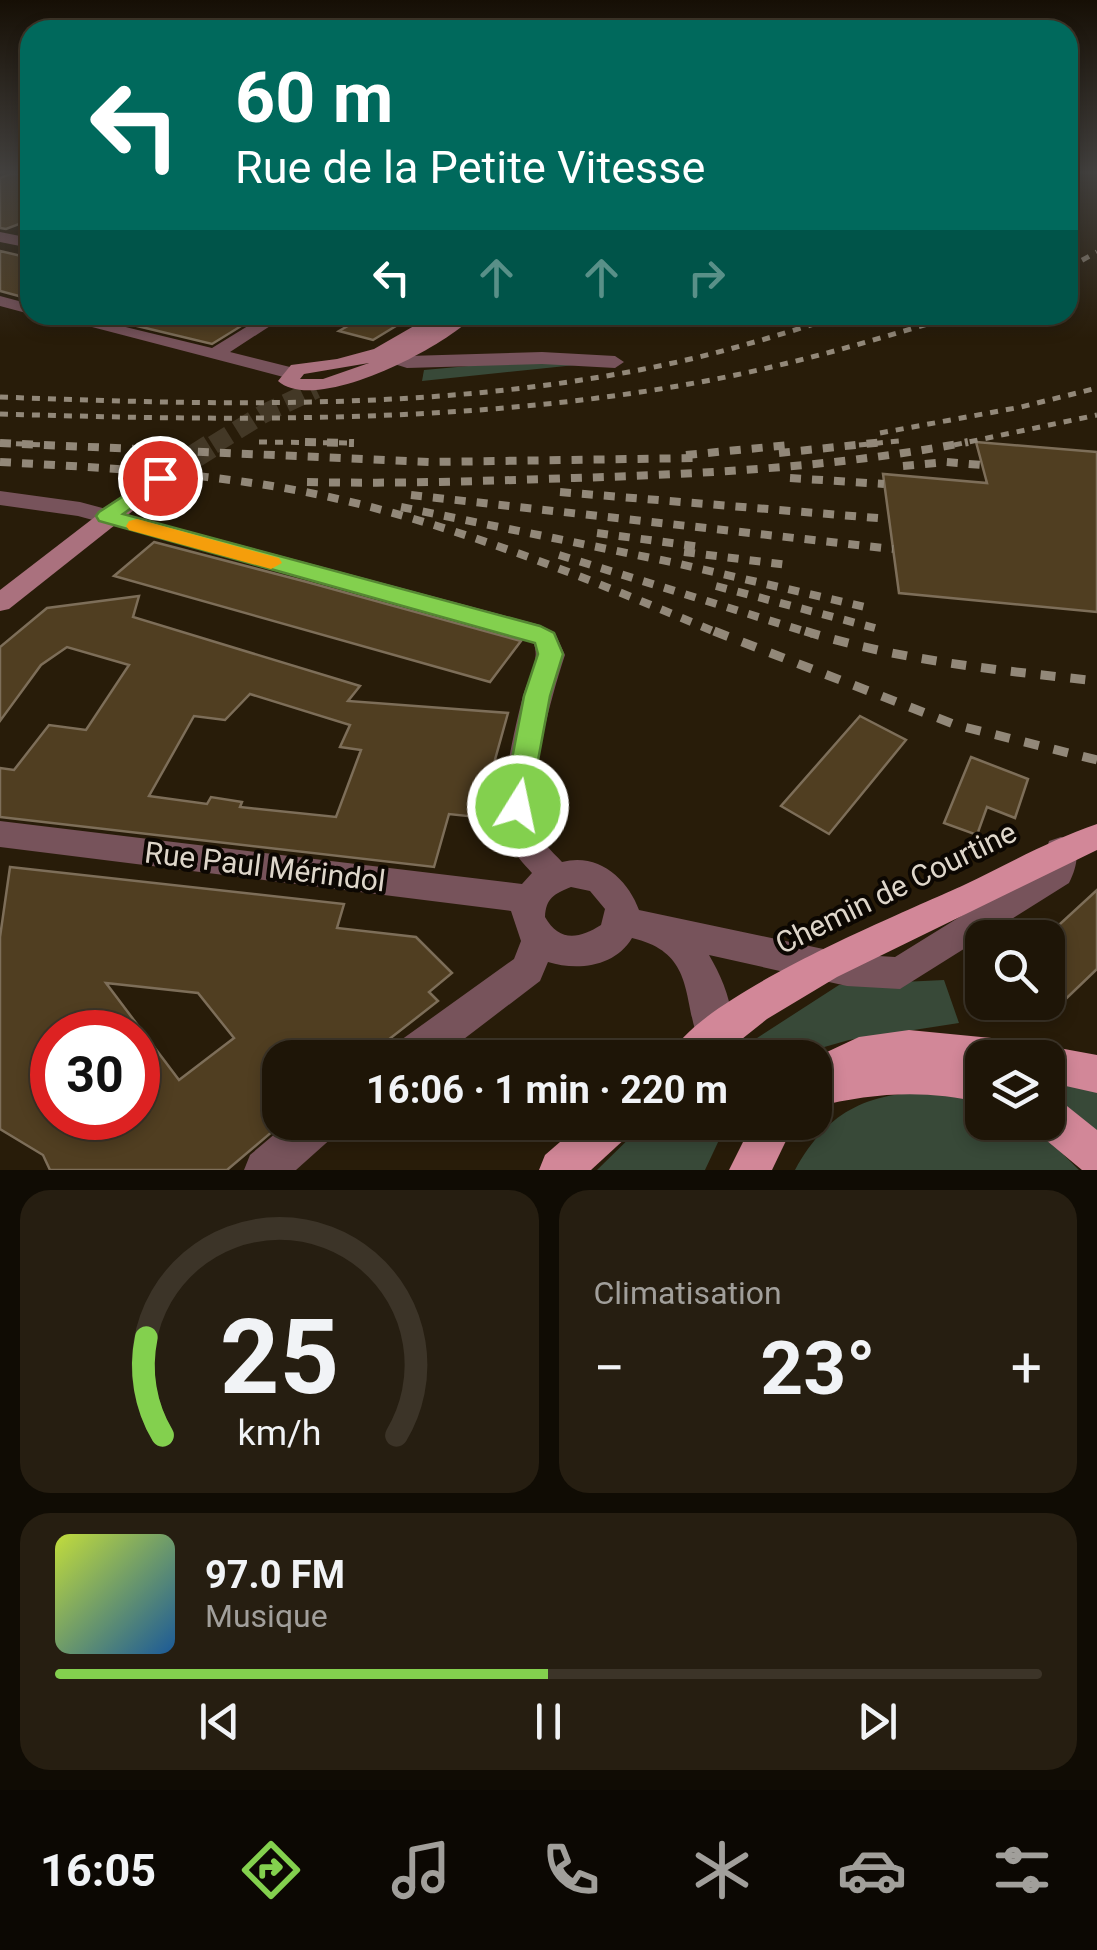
<!DOCTYPE html>
<html lang="fr">
<meta charset="utf-8">
<style>
:root{--surface:#1e1507;--page:#261e11;--text:#f1f3f6;--muted:#a19f9b;--line:#3c3428;--accent:#83d04e}
body{margin:0;font-family:Roboto,sans-serif;background:var(--page);color:var(--text);height:100vh;display:flex;flex-direction:column;font-size:38px;white-space:nowrap}
*{box-sizing:border-box;margin:0}
p{font-size:32px;color:var(--muted)}
.icon{flex:none;width:55px;height:55px;fill:none;stroke:currentColor;stroke-width:2;stroke-linecap:round;stroke-linejoin:round}
.map{position:relative;height:1170px;overflow:hidden}
.sheet{display:flex;flex-direction:column;gap:20px;padding:20px;background:#100c04;flex:1}
.sheet>*{flex:none}
.hud{position:absolute;left:20px;top:20px;width:1058px;height:305px;border-radius:30px;box-shadow:0 5px 15px #0003,0 0 0 2px var(--line);background:#00695c;color:#fff;overflow:hidden}
.controls{position:absolute;left:965px;top:920px;display:grid;gap:20px}
.controls a{display:grid;place-items:center;width:100px;height:100px;border-radius:20px;background:var(--surface);box-shadow:0 5px 15px #0003,0 0 0 2px var(--line);font-size:50px}
.speed{position:absolute;left:30px;top:1010px;display:flex;gap:20px;font-size:50px;font-weight:700;text-align:center}
.speed>*{display:grid;place-content:center;width:130px;height:130px;border-radius:50%;background:var(--surface);box-shadow:0 5px 15px #0003,0 0 0 2px var(--line);line-height:1}
.speed .limit{border:15px solid #d22;background:#fff;color:#111}
.pin{position:absolute;display:grid;place-items:center;width:85px;height:85px;color:#fff;margin:-42px;border:5px solid #fff;border-radius:50%;box-shadow:0 2px 10px #0007}
.me{position:absolute;width:110px;margin:-55px;rotate:10deg;stroke-linejoin:round;filter:drop-shadow(0 0 8px #0008)}
.turn{display:flex;align-items:center;gap:35px;height:210px;padding:0 50px;font-size:45px}
.turn .icon{width:130px;height:130px;stroke-width:2.5}
.turn b{display:block;font-size:70px;line-height:85px}
.lanes{display:flex;align-items:center;height:95px;padding:0 50px;background:#0003;justify-content:center;gap:50px;direction:ltr}
.lanes .off{opacity:.35}
.big{font-size:75px;font-weight:700;line-height:1.1}
.sheet .widget{flex:1;display:flex;flex-direction:column;justify-content:center;gap:15px;min-width:0;padding:0 35px;border-radius:30px;background:var(--page)}
.sheet .dial{align-items:center;gap:0}
.dial svg{height:260px;overflow:visible;fill:none;stroke:var(--line);stroke-width:7;stroke-linecap:round;text-anchor:middle}
.dial text{fill:var(--text);stroke:none}
.song{display:flex;align-items:center;gap:30px}
.cover{width:120px;height:120px;border-radius:15px;background:linear-gradient(135deg,hsl(70 70% 55%),hsl(210 70% 35%))}
.played{height:10px;border-radius:5px;background:linear-gradient(90deg,var(--accent) 50%,var(--line) 50%)}
.keys{display:flex;justify-content:space-around;direction:ltr}
.heat{display:flex;justify-content:space-between;align-items:center;font-size:55px;direction:ltr}
.sheet .tiles{flex:1;display:grid;gap:20px;grid-template-columns:1fr 1fr}
.widget:last-child{grid-column:span 2}
.trip{position:absolute;left:262px;top:1040px;width:570px;height:100px;border-radius:30px;background:var(--surface);box-shadow:0 5px 15px #0003,0 0 0 2px var(--line);font-weight:700;line-height:100px;text-align:center}
.tab-bar{display:flex;height:160px;justify-content:space-around;align-items:center;background:#0c0803;color:var(--muted)}
.tab-bar .icon{width:70px;height:70px}
.tab-bar .selected{color:var(--accent)}
.tab-bar b{font-size:45px;color:var(--text)}
.map>svg:first-child{display:block}
.green{fill:#384938}
.building{fill:#503e21;stroke:#7d6e59;stroke-width:2.5;fill-rule:evenodd}
.lines{fill:none;stroke-linecap:round;stroke-linejoin:round}
.secondary-tunnel-far1{stroke:#433826;stroke-width:19;stroke-dasharray:19 9;stroke-linecap:butt}
.secondary-tunnel{stroke:#433826;stroke-width:24;stroke-dasharray:24 11;stroke-linecap:butt}
.street{fill:#77535b;fill-rule:evenodd}
.secondary{fill:#aa717e;fill-rule:evenodd}
.primary{fill:#d28798;fill-rule:evenodd}
.rail-far2{stroke:#928879;stroke-width:5;stroke-dasharray:8 8;stroke-linecap:butt}
.rail-far1{stroke:#928879;stroke-width:8;stroke-dasharray:11 11;stroke-linecap:butt}
.rail{stroke:#928879;stroke-width:9;stroke-dasharray:15 15;stroke-linecap:butt}
.route{fill:#83d04e;stroke:#558733;stroke-width:2.5}
.slow{fill:#f59e0b}
.labels{text-anchor:middle;stroke-width:8;stroke-linejoin:round;paint-order:stroke}
.near-street-label{font-size:30px;fill:#ded6ca;stroke:#0c0702}
</style>
<div class="map">
<svg width="1097" height="1170" viewBox="0 0 1097 1170">
<rect width="100%" height="100%" fill="#281c09"/>
<g class="green">
<polygon points="514,362 595,363 422,381 424,370"/>
<polygon points="944,980 959,1023 849,1040 789,1057 726,1058 839,985"/>
<polygon points="1060,1081 1097,1091 1097,1132 1050,1096"/>
<path d="M 939,1091 L 982,1099 L 982,1122 C 1035,1123 1042,1133 1079,1170 L 795,1170 C 830,1107 870,1093 939,1091 Z"/>
<polygon points="646,1122 727,1122 727,1123 705,1170 597,1170"/>
</g>
<g class="building">
<polygon points="10,174 30,174 30,220 6,229 0,228 0,178"/>
<polygon points="0,251 30,258 30,299 0,291"/>
<polygon points="135,315 161,320 169,315 259,315 212,344 133,325"/>
<polygon points="367,315 414,315 373,340 339,331"/>
<polygon points="976,442 1097,452 1097,612 899,593 883,474 987,483"/>
<polygon points="154,542 307,582 521,641 490,682 114,576"/>
<path d="M 139,596 L 133,617 L 360,686 L 348,701 L 508,713 L 486,792 L 491,792 L 486,818 L 449,814 L 434,867 L 0,817 L 0,768 L 14,770 L 49,725 L 86,730 L 129,665 L 67,647 L 41,665 L 0,721 L 0,647 L 47,608 ZM 250,694 L 350,725 L 340,747 L 361,750 L 336,817 L 240,807 L 242,802 L 211,797 L 207,804 L 149,796 L 194,716 L 225,720 Z"/>
<polygon points="860,716 906,740 829,834 781,806"/>
<polygon points="971,757 1028,779 1015,818 987,807 977,835 944,823"/>
<path d="M 10,867 L 344,904 L 337,928 L 416,937 L 452,973 L 429,992 L 438,1001 L 365,1058 L 280,1058 L 280,1125 L 227,1170 L 50,1170 L 43,1155 L 0,1129 L 0,937 ZM 106,983 L 198,993 L 234,1038 L 179,1080 ZM 52,1032 L 138,1032 L 138,1118 L 52,1118 Z"/>
<polygon points="1097,890 1097,969 1048,1016 1048,935"/>
</g>
<g class="lines">
<polyline class="secondary-tunnel-far1" points="213,445 263,414 316,389"/>
<polyline class="secondary-tunnel" points="160,478 217,442"/>
<g class="street">
<polygon points="0,232 30,238 30,248 0,242"/>
<polygon points="0,296 30,304 30,314 0,306"/>
<polygon points="46,315 76,315 212,348 266,315 287,315 230,352 298,369 300,373 291,379"/>
<polygon points="395,352 408,356 542,352 615,356 624,362 615,368 542,364 407,368 388,362 388,354"/>
<path d="M 0,491 L 80,502 L 540,625 L 555,633 L 565,655 C 552,694 527,785 535,824 C 538,840 552,851 562,862 C 598,852 628,879 639,910 L 847,954 L 895,957 L 1042,866 L 1049,841 L 1061,837 L 1073,841 C 1080,854 1076,869 1069,883 L 900,989 L 847,986 L 709,955 C 724,981 740,1017 727,1046 L 714,1052 L 701,1046 C 681,1003 698,953 632,938 C 615,967 577,971 548,962 L 540,981 L 439,1058 L 389,1058 L 394,1045 L 514,959 L 521,941 L 511,911 L 0,847 L 0,821 L 522,884 L 532,873 C 520,860 507,846 503,827 C 498,803 516,722 523,696 C 528,678 540,662 534,644 L 522,637 L 78,516 L 0,505 ZM 571,887 L 590,891 L 605,909 L 601,925 C 579,939 559,942 545,917 C 546,898 554,894 571,887 Z"/>
<polygon points="289,1122 340,1122 334,1136 296,1170 244,1170 250,1155"/>
</g>
<g class="secondary">
<path d="M 433,315 L 475,315 C 445,347 316,415 278,381 L 291,365 L 337,359 L 374,349 ZM 369,363 L 323,379 L 300,379 L 304,374 Z"/>
<polygon points="160,471 168,473 171,478 168,483 9,609 0,611 0,590 152,473"/>
</g>
<g class="primary">
<path d="M 1097,824 L 1097,850 L 837,977 L 767,1019 L 718,1058 L 669,1058 C 695,997 901,914 964,885 C 1008,864 1050,840 1097,824 Z"/>
<path d="M 909,1030 L 1012,1040 L 1026,1045 L 1031,1058 L 982,1058 L 982,1103 C 924,1089 873,1093 815,1107 L 814,1058 L 859,1037 Z"/>
<polygon points="1048,1046 1097,1055 1097,1093 1048,1082 1048,1058 1031,1058 1034,1051"/>
<polygon points="1048,1096 1062,1102 1097,1130 1097,1170 1082,1170 1034,1130 1031,1122 1048,1122"/>
<polygon points="583,1122 634,1122 628,1136 591,1170 539,1170 545,1155"/>
<polygon points="753,1122 795,1122 772,1170 729,1170"/>
</g>
<g class="rail-far2">
<polyline points="1068,268 1097,252"/>
<path d="M 0,397 C 214,405 433,411 644,369 C 712,356 777,336 842,315"/>
<path d="M 0,414 C 243,421 492,425 731,376 C 808,360 882,338 957,315"/>
<polyline points="880,433 1021,407 1097,388"/>
<polyline points="259,442 354,443"/>
<polyline points="0,443 45,445"/>
<polyline points="859,445 899,441"/>
<polyline points="954,445 1097,415"/>
</g>
<g class="rail-far1">
<polyline points="305,442 354,443"/>
<polyline points="0,443 431,462 700,458"/>
<polyline points="779,453 884,442"/>
<polyline points="686,455 790,445"/>
<path d="M 0,462 C 109,468 218,473 325,496 C 461,526 592,580 720,634"/>
<polyline points="903,466 946,462 982,465"/>
<polyline points="790,478 884,484"/>
<path d="M 307,482 C 396,484 485,481 574,478 C 705,474 839,467 968,442"/>
<polyline points="560,492 889,519"/>
<polyline points="411,495 893,549"/>
<polyline points="401,507 671,562 865,607"/>
<polyline points="597,533 701,547"/>
<polyline points="684,552 788,565"/>
<polyline points="559,555 813,634"/>
<polyline points="716,586 875,628"/>
</g>
<g class="rail">
<polyline points="714,631 956,725 1097,760"/>
<path d="M 805,631 C 901,661 998,670 1097,681"/>
</g>
</g>
<linearGradient id="sky" x2="0" y2="1"><stop stop-color="#160f05"/><stop offset="0.51" stop-color="#42403e"/><stop offset="1" stop-color="#42403e" stop-opacity="0"/></linearGradient>
<rect width="1097" height="338" fill="url(#sky)"/>
<polygon class="route" points="160,472 170,478 168,482 123,514 540,626 554,633 563,654 550,696 528,814 518,818 508,814 503,806 524,696 538,654 535,643 99,521 96,516 99,512"/>
<polygon class="slow" points="137,519 279,558 282,563 271,569 129,530 126,526 129,521"/>
<g class="labels">
<g class="near-street-label">
<text transform="translate(265 867) rotate(7)" y="10">Rue Paul Mérindol</text>
<text transform="translate(896 888) rotate(-26)" y="10">Chemin de Courtine</text>
</g>
</g>
</svg>
<div class="controls">
<a><svg class="icon" aria-label="search" viewBox="0 0 24 24"><circle cx="10" cy="10" r="6"/><path d="M15 15l6 6"/></svg></a>
<a><svg class="icon" aria-label="layers" viewBox="0 0 24 24"><path d="M12 4l9 5-9 5-9-5zM3 14l9 5 9-5"/></svg></a>
</div>
<div class="speed"><div class="limit">30</div></div>
<div class="pin" style="left:160px;top:478px;background:#d93025"><svg class="icon" aria-label="arrive" viewBox="0 0 24 24"><path d="M6 21V4h12l-3 4 3 4H6"/></svg></div>
<svg class="me" style="left:518px;top:806px" viewBox="-20 -20 40 40"><circle r="17" fill="#83d04e" stroke="#fff" stroke-width="3"/><path d="M0-11L8 9 0 5-8 9z" fill="#fff"/></svg>
<div class="trip">16:06 · 1 min · 220 m</div>
<div class="hud">
<div class="turn"><svg class="icon" aria-label="left" viewBox="0 0 24 24"><path d="M17 20v-9H6M10 6l-5 5 5 5"/></svg><div><b>60 m</b>Rue de la Petite Vitesse</div></div>
<div class="lanes"><svg class="icon" aria-label="left" viewBox="0 0 24 24"><path d="M17 20v-9H6M10 6l-5 5 5 5"/></svg><svg class="icon off" aria-label="ahead" viewBox="0 0 24 24"><path d="M12 20V5M6 11l6-6 6 6"/></svg><svg class="icon off" aria-label="ahead" viewBox="0 0 24 24"><path d="M12 20V5M6 11l6-6 6 6"/></svg><svg class="icon off" aria-label="right" viewBox="0 0 24 24"><path d="M7 20v-9h11M14 6l5 5-5 5"/></svg></div>
</div>
</div>
<section class="sheet">
<div class="tiles">
<div class="widget dial"><svg viewBox="0 0 100 80">
<path d="M14 69A42 42 0 1 1 86 69"/>
<path d="M14 69A42 42 0 0 1 9 39" stroke="#83d04e"/>
<text x="50" y="56" font-size="32" font-weight="700">25</text>
<text x="50" y="72" font-size="11">km/h</text>
</svg></div>
<div class="widget"><p>Climatisation</p>
<div class="heat"><a>−</a><b class="big">23°</b><a>+</a></div>
</div>
<div class="widget">
<div class="song"><i class="cover"></i><div><b>97.0 FM</b><p>Musique</p></div></div>
<div class="played"></div>
<div class="keys"><svg class="icon" aria-label="previous" viewBox="0 0 24 24"><path d="M18 5L8 12l10 7zM5 5v14"/></svg><svg class="icon" aria-label="pause" viewBox="0 0 24 24"><path d="M8 5v14M16 5v14"/></svg><svg class="icon" aria-label="next" viewBox="0 0 24 24"><path d="M6 5l10 7-10 7zM19 5v14"/></svg></div>
</div>
</div>
</section>
<nav class="tab-bar">
<b>16:05</b>
<svg class="icon selected" aria-label="directions" viewBox="0 0 24 24"><path d="M12 3l9 9-9 9-9-9zM9 14v-3h6M13 9l2 2-2 2"/></svg>
<svg class="icon" aria-label="music" viewBox="0 0 24 24"><path d="M9 18V5l10-2v13"/><circle cx="6" cy="18" r="3"/><circle cx="16" cy="16" r="3"/></svg>
<svg class="icon" aria-label="phone" viewBox="0 0 24 24"><path d="M5 4h4l2 5-3 2q2 4 5 5l2-3 5 2v4C11 20 4 13 5 4z"/></svg>
<svg class="icon" aria-label="climate" viewBox="0 0 24 24"><path d="M12 3v18M4 7l16 10M4 17L20 7"/></svg>
<svg class="icon" aria-label="car" viewBox="0 0 24 24"><path d="M5 17H2v-5l4-1 3-4h7l3 4 3 1v5h-3M9 17h6M6 11h13"/><circle cx="7" cy="17" r="2"/><circle cx="17" cy="17" r="2"/></svg>
<svg class="icon" aria-label="filters" viewBox="0 0 24 24"><path d="M4 7h16M4 17h16"/><circle cx="9" cy="7" r="2"/><circle cx="15" cy="17" r="2"/></svg>
</nav>
